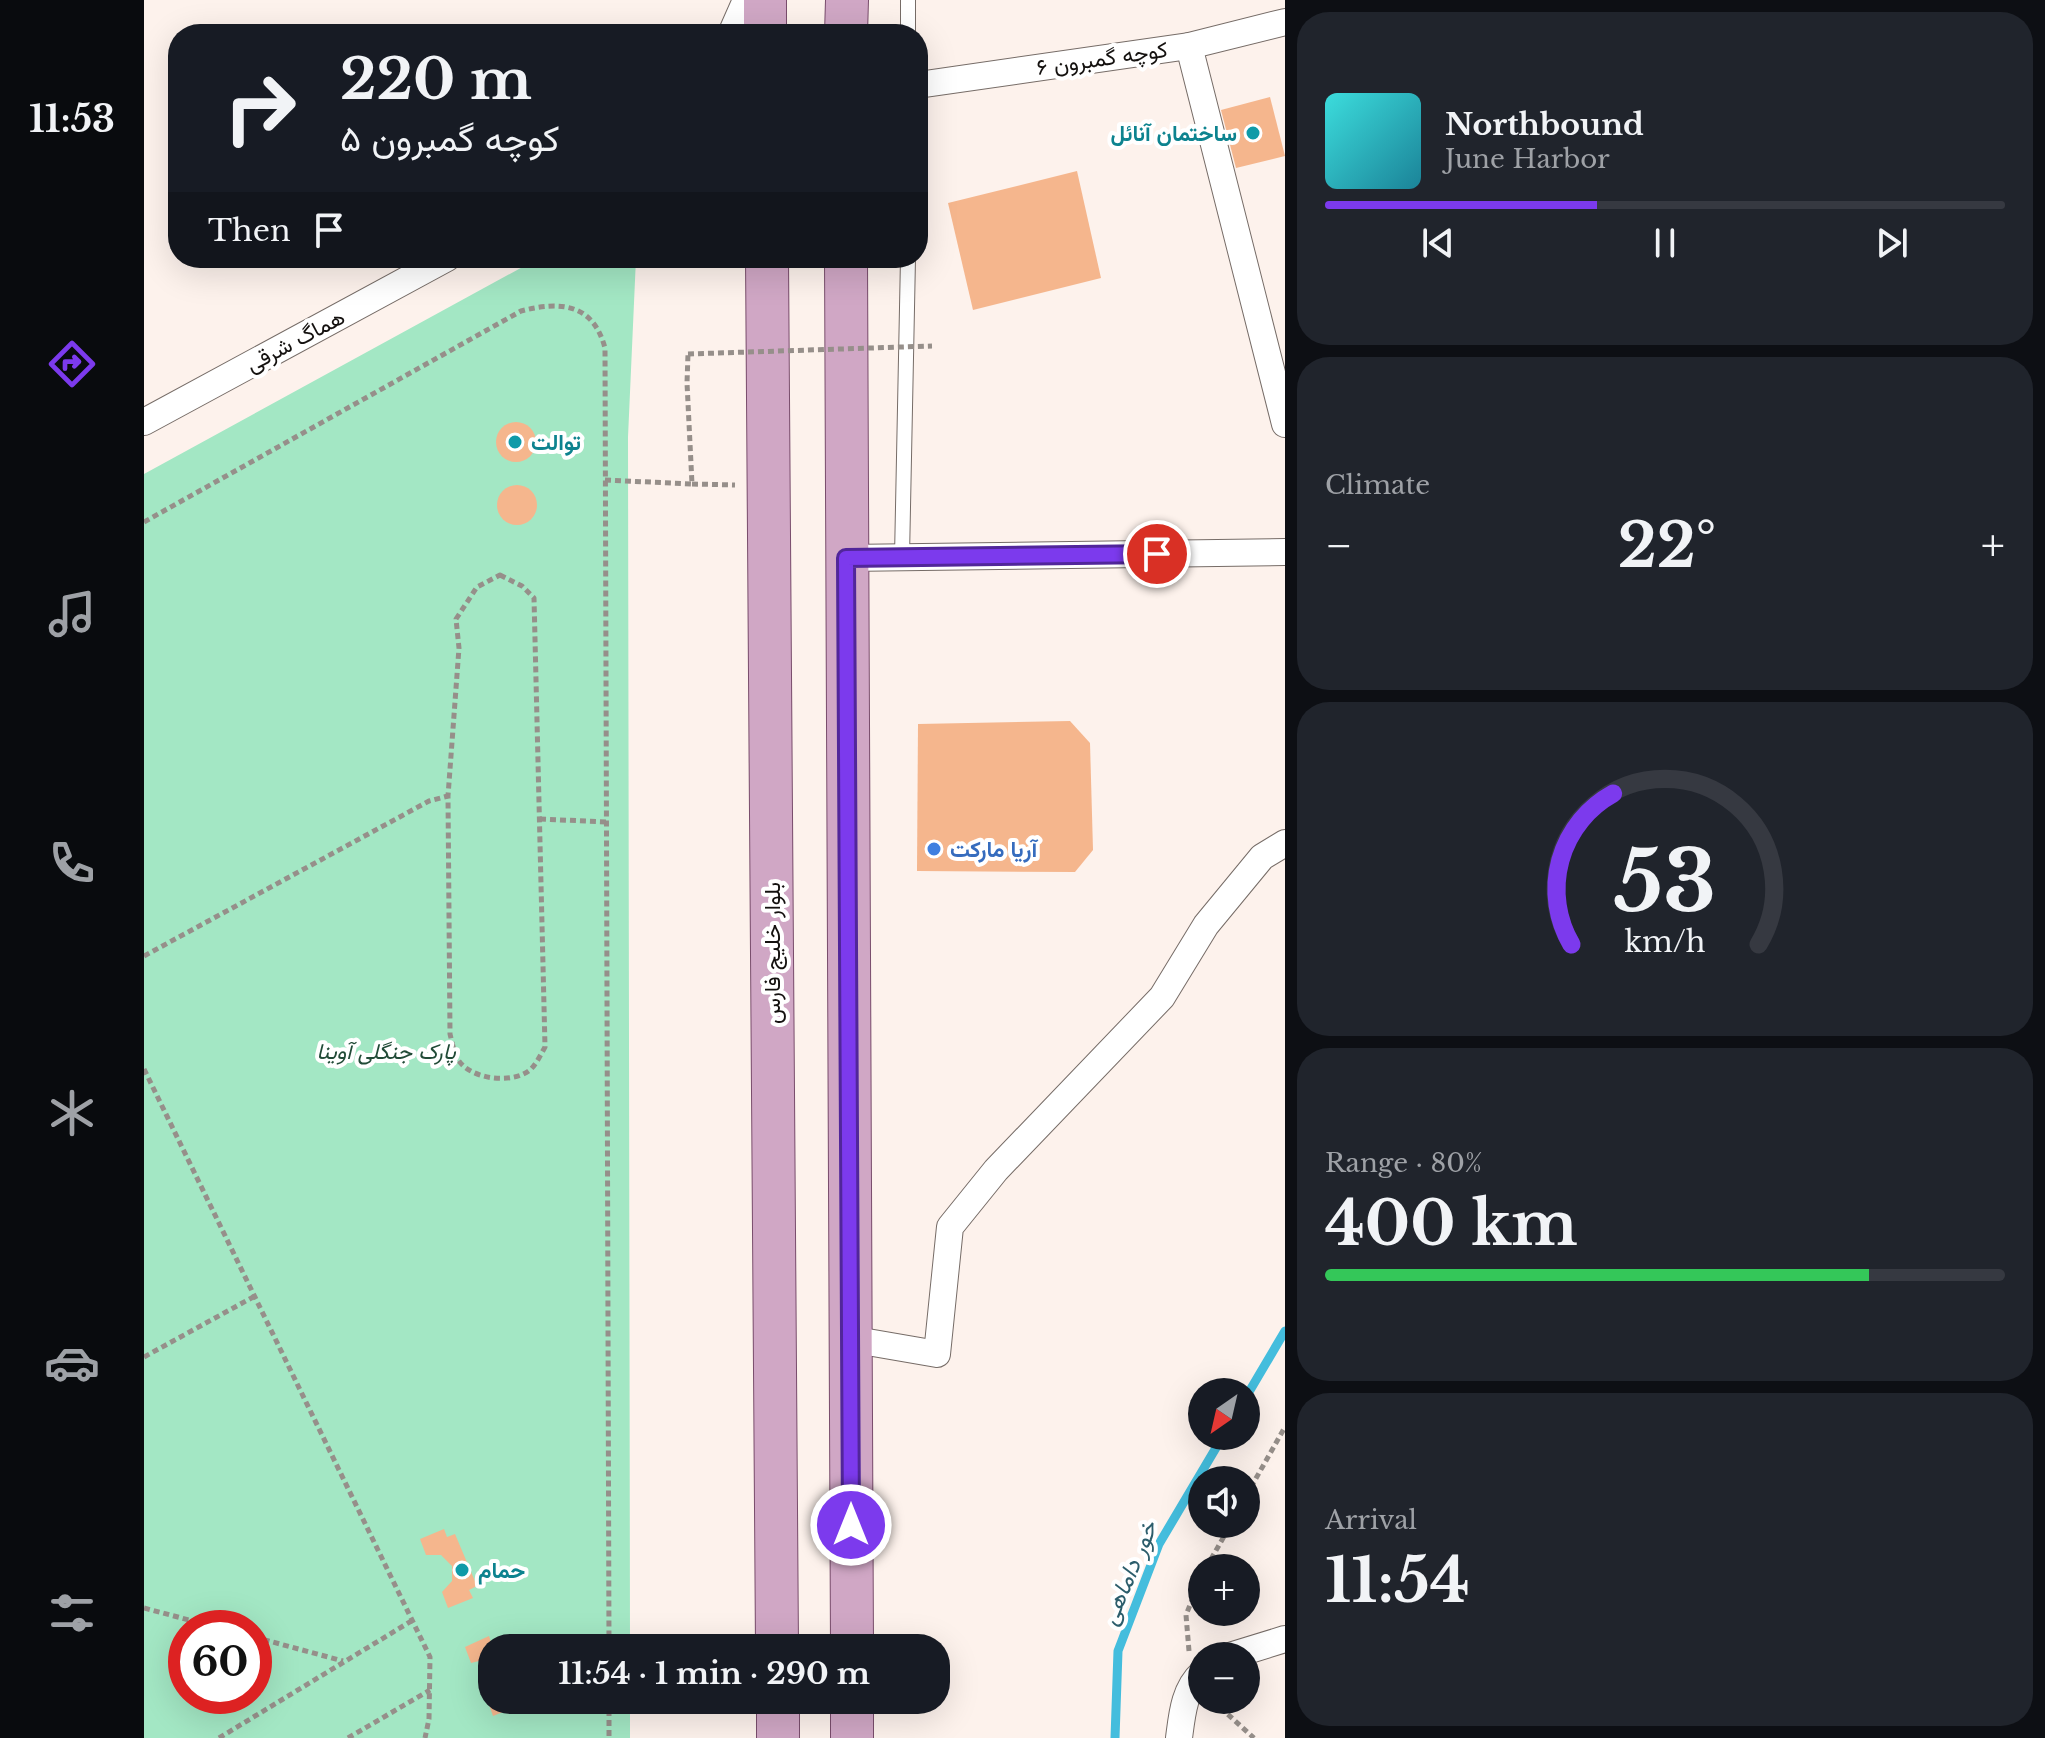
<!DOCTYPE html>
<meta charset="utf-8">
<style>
:root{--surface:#171b24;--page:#20242c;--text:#f1f3f6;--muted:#9ea1a6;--line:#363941;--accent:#7c3aed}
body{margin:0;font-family:"Libre Baskerville",Vazirmatn,serif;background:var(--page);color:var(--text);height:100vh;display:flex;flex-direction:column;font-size:30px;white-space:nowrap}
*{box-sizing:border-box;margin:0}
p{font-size:26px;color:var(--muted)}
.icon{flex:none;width:44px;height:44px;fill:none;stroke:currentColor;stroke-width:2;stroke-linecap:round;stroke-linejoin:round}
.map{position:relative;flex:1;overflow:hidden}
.panel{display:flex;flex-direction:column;gap:12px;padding:12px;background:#0d0f14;width:760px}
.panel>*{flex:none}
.top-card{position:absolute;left:24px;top:24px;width:760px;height:244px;border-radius:32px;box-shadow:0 8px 32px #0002;background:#171b24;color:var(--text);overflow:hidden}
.needle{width:52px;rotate:214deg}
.buttons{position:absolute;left:1044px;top:1378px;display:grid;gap:16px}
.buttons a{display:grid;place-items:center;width:72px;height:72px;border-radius:50%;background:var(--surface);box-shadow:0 8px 32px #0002;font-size:40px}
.speed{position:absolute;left:24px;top:1610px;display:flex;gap:16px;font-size:40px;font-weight:700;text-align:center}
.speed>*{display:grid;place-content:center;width:104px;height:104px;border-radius:50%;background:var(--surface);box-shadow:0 8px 32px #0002;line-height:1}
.speed .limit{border:12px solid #d22;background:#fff;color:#111}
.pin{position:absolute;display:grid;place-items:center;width:68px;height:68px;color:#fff;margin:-34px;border:4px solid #fff;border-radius:50%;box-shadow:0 2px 8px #0007}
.me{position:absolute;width:88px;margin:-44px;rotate:0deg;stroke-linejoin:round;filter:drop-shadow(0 0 6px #0008)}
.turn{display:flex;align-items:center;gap:28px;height:168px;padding:0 40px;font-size:36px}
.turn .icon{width:104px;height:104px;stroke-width:2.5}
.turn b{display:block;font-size:56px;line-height:68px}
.then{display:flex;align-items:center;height:76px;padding:0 40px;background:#0003;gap:16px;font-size:30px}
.big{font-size:60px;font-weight:700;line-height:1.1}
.panel .widget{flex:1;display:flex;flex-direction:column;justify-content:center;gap:12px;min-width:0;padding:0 28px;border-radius:32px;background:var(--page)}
.panel .dial{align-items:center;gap:0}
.dial svg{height:208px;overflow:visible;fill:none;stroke:var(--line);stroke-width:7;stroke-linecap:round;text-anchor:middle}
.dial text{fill:var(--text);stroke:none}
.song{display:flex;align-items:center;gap:24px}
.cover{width:96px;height:96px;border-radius:12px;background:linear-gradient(135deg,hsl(180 70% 55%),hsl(190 70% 35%))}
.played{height:8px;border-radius:4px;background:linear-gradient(90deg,var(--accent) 40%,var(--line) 40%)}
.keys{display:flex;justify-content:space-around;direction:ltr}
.heat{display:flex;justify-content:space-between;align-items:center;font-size:44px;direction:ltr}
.charge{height:12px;border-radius:6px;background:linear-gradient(90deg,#34c759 80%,var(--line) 0)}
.trip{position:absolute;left:334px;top:1634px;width:472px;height:80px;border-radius:32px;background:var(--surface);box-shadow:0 8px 32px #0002;font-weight:700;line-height:80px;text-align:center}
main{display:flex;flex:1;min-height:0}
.menu{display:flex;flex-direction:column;width:144px;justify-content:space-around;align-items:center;background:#090b0e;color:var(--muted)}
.menu .icon{width:56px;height:56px}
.menu .selected{color:var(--accent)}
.menu b{font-size:36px;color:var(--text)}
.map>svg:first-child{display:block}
.green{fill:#a3e7c4;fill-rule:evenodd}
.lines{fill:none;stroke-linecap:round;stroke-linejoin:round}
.stream{stroke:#44bddd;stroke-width:9}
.building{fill:#f5b68d}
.service-casing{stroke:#766c67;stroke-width:16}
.minor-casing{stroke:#766c67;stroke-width:28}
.primary-casing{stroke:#794d6c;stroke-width:44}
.path{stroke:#968f8a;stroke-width:5;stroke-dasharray:6 4;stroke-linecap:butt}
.service{stroke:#fff;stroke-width:14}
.minor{stroke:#fff;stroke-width:26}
.primary{stroke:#d0a7c5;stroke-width:42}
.path-bridge{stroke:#968f8a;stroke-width:5;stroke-dasharray:6 4;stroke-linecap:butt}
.route-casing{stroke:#51269a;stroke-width:20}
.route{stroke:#7c3aed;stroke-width:14}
.culture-dot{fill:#0f9aa8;stroke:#fff;stroke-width:3}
.shop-dot{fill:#3f7fe0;stroke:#fff;stroke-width:3}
.labels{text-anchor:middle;stroke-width:8;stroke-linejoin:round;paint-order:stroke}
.street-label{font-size:22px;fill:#14110f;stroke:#fff}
.culture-label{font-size:22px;font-weight:bold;fill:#0d838f;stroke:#fff;text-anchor:start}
.shop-label{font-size:22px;font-weight:bold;fill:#366cbe;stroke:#fff;text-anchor:start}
.park-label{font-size:22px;font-style:italic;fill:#214b37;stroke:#fff}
.water-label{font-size:24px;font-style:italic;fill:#2c5d6b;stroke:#fff}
</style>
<main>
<nav class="menu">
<b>11:53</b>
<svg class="icon selected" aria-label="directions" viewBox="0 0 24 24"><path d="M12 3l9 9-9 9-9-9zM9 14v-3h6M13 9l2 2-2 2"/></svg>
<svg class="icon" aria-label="music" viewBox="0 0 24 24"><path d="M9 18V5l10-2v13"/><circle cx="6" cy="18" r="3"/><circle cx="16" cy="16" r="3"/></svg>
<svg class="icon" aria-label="phone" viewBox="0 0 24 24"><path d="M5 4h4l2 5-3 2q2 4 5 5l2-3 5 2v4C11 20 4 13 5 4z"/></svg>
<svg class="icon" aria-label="climate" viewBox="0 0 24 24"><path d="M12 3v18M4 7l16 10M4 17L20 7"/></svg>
<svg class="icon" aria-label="car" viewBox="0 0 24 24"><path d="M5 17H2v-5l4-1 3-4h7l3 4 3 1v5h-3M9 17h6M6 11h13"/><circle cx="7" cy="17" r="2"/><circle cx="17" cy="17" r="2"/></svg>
<svg class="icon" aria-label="filters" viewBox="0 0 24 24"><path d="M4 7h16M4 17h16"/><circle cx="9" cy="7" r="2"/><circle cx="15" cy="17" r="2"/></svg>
</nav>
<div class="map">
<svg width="1141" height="1738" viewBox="0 0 1141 1738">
<rect width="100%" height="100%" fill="#fdf2ec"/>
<path class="green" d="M 395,258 L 492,258 L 484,437 L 486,1648 L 348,1648 L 348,1700 L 486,1700 L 486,1738 L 0,1738 L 0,474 ZM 42,1628 L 110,1628 L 110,1696 L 42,1696 Z"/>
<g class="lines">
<g class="stream">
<polyline points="1102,1397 1141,1331"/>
<polyline points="971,1738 974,1651 1015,1544 1079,1436"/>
</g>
</g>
<g class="building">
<polygon points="1126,97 1141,156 1092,168 1077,110"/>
<polygon points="933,171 957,278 829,310 804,203"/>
<circle cx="372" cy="442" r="20"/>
<circle cx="373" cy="505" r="20"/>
<polygon points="926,721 946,743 949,850 931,872 773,871 774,724"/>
<polygon points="300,1529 303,1537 311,1534 333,1586 325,1590 329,1598 304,1608 298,1592 308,1581 308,1566 297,1555 282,1555 276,1539"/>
<polygon points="345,1636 348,1645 356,1641 359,1648 348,1648 348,1666 335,1661 327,1663 321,1647"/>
<polygon points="348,1696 348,1700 372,1700 374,1706 349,1716 343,1699"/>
</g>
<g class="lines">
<defs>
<g id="service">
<polyline points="764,34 764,0"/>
<polyline points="758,557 764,258"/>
</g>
<g id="minor">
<polyline points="587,34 602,0"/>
<polyline points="1045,46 1141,424"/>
<polyline points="774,85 1045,46 1141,22"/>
<polyline points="0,422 303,258"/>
<polyline points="702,558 1141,552"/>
<polyline points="706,1339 793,1354 806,1227 852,1170 1018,997 1062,925 1118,857 1141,843"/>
<polyline points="1086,1656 1141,1639"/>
<path d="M 1035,1738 C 1038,1715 1040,1689 1058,1673"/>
</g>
<g id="primary">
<polyline points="621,0 621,34"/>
<polyline points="702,34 703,0"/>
<polyline points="623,258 633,1648"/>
<polyline points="702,258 708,1648"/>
<polyline points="634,1700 634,1738"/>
<polyline points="708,1700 708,1738"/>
</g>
</defs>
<use href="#service" class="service-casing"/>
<use href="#minor" class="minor-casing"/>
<use href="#primary" class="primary-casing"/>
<g class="path">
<polyline points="461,480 548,484 543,383 544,354"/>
<polyline points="548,484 591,485"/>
<path d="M 0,522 L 377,311 C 416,301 449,303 461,348 L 465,1648"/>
<path d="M 356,575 L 378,586 L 390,598 L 401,1047 C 397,1054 393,1063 387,1069 C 370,1085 325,1080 313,1058 C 310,1052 308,1042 306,1034 L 304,796 L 315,648 L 312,619 L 333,587 Z"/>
<polyline points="396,819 463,822"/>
<polyline points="0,956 285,801 304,796"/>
<polyline points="0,1069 286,1657 285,1719 281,1738"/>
<polyline points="0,1357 111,1296"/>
<polyline points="1102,1496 1141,1427"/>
<polyline points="1062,1568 1087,1524"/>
<polyline points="0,1608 75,1628"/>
<polyline points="110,1637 199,1661"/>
<polyline points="1045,1651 1042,1615 1058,1575"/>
<polyline points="465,1700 465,1738"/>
<polyline points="1069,1701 1110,1738"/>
<polyline points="75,1738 269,1620"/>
<polyline points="204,1738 286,1690"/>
</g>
<use href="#service" class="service"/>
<use href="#minor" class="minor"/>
<use href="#primary" class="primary"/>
<polyline class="path-bridge" points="544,354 788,346"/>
</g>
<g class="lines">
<defs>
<polyline id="route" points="707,1525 702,558 1013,554"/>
</defs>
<use href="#route" class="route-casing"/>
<use href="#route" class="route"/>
</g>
<g class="culture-dot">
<circle cx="1109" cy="133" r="8"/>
<circle cx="371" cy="442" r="8"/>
<circle cx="318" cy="1570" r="8"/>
</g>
<circle class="shop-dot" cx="790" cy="849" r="8"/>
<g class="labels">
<g class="street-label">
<text transform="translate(958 58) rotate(-8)" y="8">کوچه گمبرون ۶</text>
<text transform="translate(151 340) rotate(-28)" y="8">هماگ شرقی</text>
<text transform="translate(628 953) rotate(-90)" y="8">بلوار خلیج فارس</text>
</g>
<g class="culture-label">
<text x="1093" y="141" text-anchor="end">ساختمان آنائل</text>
<text x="387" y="450">توالت</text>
<text x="334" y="1578">حمام</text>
</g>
<g class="shop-label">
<text x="806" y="857">آریا مارکت</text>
</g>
<g class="park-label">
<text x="242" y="1059">پارک جنگلی آوینا</text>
</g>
<g class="water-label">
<text transform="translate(985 1573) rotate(-67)" y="8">خور داماهی</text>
</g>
</g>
</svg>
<div class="buttons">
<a><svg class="needle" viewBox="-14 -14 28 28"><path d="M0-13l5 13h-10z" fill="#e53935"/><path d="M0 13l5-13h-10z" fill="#9ea1a6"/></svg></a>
<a><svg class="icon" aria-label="sound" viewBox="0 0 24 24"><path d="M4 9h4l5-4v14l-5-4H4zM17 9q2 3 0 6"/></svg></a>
<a>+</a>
<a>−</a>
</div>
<div class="speed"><div class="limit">60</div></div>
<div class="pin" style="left:1013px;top:554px;background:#d93025"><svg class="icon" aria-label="arrive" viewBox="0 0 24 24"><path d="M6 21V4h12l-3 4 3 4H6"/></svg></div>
<svg class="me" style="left:707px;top:1525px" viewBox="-20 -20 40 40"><circle r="17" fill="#7c3aed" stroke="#fff" stroke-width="3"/><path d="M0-11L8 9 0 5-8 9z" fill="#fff"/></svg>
<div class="trip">11:54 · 1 min · 290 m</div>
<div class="top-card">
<div class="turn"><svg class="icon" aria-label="right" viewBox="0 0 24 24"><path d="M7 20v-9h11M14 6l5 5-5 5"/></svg><div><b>220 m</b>کوچه گمبرون ۵</div></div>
<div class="then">Then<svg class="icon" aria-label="arrive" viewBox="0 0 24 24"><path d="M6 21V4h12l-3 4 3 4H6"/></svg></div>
</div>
</div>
<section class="panel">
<div class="widget">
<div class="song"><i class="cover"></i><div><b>Northbound</b><p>June Harbor</p></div></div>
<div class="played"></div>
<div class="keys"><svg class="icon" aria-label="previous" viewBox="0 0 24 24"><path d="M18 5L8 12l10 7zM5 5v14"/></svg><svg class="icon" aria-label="pause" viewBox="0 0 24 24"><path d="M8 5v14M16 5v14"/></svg><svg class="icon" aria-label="next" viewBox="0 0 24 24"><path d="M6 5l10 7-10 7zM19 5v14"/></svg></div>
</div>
<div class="widget"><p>Climate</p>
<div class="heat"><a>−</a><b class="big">22°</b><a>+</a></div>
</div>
<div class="widget dial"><svg viewBox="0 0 100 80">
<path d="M14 69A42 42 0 1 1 86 69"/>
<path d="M14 69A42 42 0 0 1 30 11" stroke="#7c3aed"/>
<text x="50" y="56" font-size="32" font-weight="700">53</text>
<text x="50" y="72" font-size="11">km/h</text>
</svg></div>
<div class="widget"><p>Range · 80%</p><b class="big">400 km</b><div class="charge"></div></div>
<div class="widget"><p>Arrival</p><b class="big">11:54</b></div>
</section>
</main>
